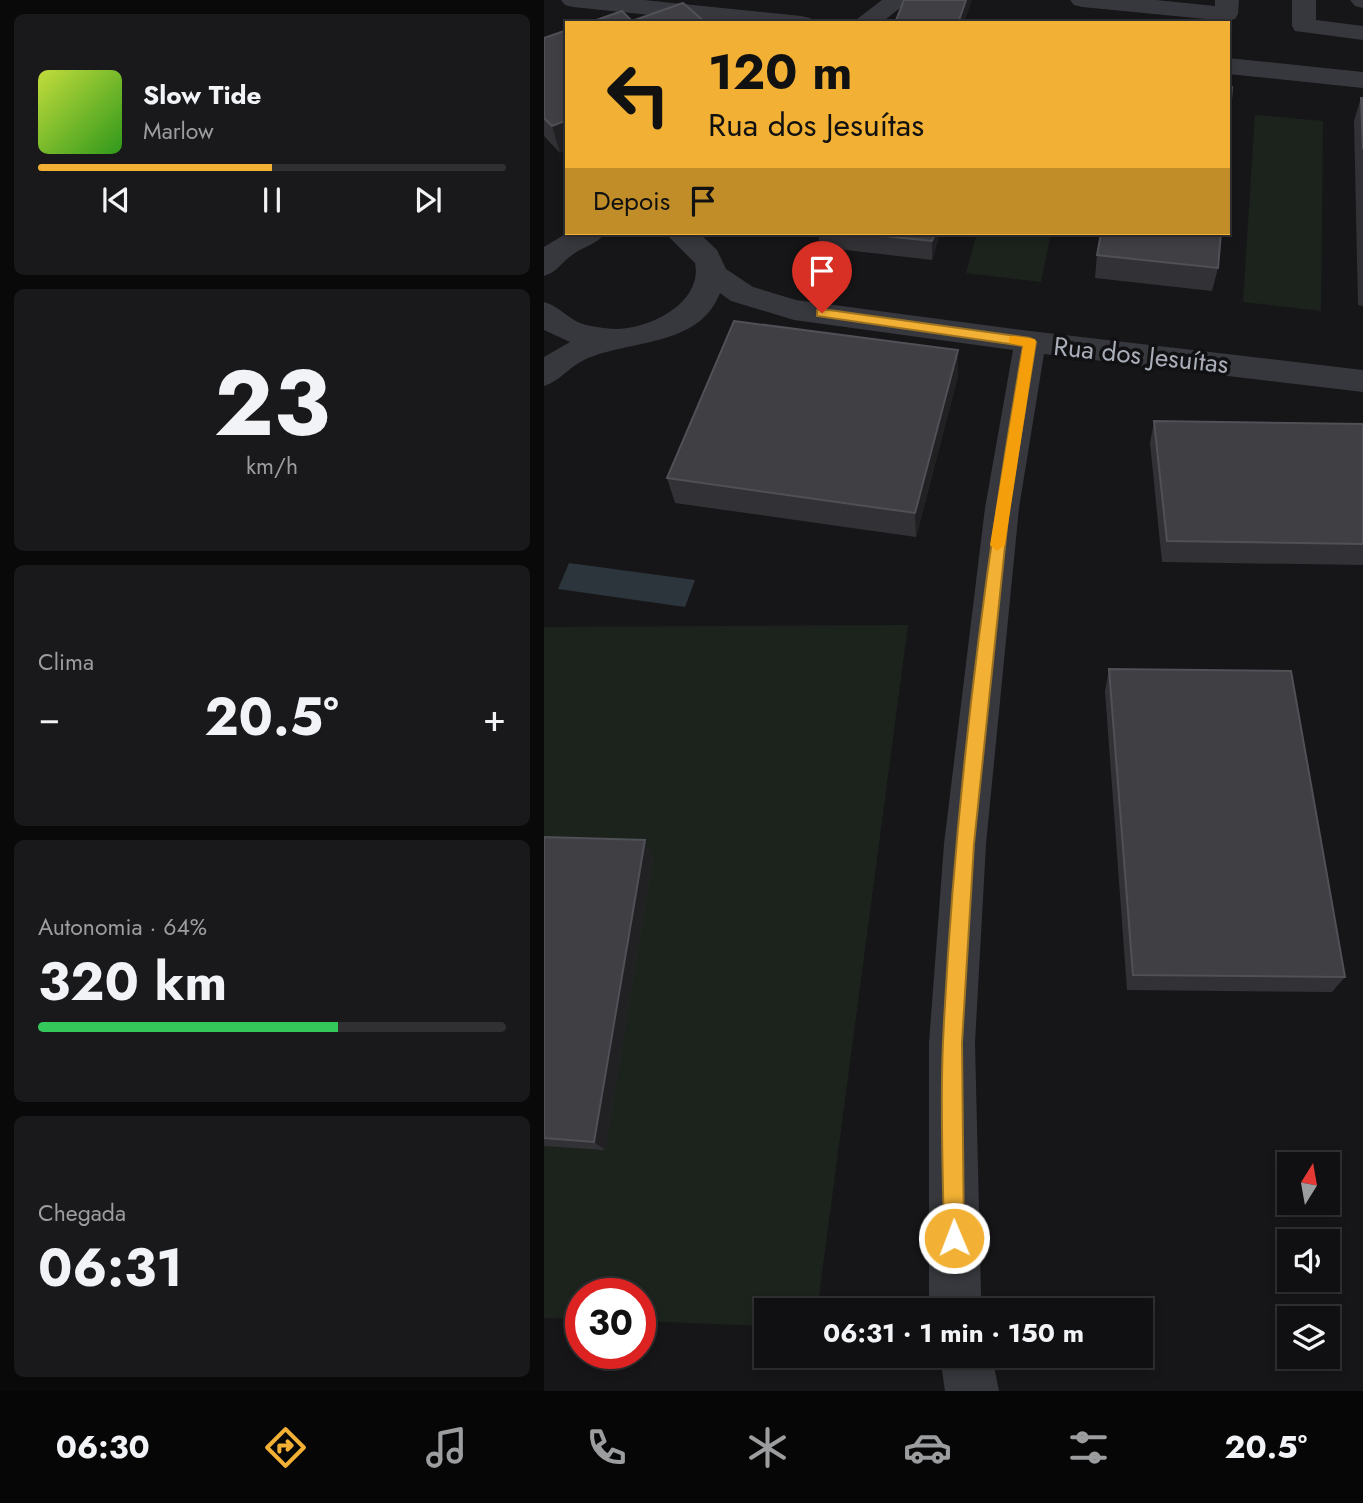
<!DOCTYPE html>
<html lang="pt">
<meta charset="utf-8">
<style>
:root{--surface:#101012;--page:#19191b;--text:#f1f3f6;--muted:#9c9d9f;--line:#303032;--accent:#f2b134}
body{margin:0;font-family:Jost,sans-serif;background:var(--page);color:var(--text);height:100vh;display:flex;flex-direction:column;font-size:26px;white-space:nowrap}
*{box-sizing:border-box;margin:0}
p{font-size:23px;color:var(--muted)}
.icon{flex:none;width:38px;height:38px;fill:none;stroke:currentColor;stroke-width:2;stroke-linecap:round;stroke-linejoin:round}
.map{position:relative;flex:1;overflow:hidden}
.sheet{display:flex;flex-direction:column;gap:14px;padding:14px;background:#09090a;width:544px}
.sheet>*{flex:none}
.top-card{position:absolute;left:21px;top:21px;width:665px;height:214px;border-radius:0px;box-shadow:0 4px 10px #0003,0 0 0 2px var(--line);background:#f2b134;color:#111;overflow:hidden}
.needle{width:46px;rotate:11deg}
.buttons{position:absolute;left:733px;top:1152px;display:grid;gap:14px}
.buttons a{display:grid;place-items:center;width:63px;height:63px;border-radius:0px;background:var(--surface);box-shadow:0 4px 10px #0003,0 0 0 2px var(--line);font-size:35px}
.speed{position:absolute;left:21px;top:1278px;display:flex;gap:14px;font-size:35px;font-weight:700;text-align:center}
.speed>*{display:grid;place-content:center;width:91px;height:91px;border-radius:50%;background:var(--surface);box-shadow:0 4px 10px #0003,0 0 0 2px var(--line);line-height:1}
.speed .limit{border:10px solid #d22;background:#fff;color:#111}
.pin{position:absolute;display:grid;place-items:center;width:60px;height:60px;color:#fff;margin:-72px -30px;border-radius:50% 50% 50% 0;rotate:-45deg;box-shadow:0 0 7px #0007}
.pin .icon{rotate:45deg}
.me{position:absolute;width:77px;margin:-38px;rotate:359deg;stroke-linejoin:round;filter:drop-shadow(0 0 5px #0008)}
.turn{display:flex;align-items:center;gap:24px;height:147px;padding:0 28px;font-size:32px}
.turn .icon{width:91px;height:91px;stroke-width:2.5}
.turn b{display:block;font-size:49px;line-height:60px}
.then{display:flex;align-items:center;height:66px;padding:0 28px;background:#0003;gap:14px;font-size:26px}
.big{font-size:52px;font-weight:700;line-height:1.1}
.sheet .card{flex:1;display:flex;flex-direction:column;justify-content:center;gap:10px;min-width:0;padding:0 24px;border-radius:10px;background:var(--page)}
.sheet .dial{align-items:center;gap:0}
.dial b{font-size:91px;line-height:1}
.song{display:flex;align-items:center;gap:21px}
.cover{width:84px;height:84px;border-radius:10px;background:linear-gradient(135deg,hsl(70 70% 55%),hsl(110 70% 35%))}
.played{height:7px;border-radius:4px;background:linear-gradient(90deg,var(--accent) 50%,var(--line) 50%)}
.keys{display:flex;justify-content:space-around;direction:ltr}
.heat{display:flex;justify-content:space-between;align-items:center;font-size:38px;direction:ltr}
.charge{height:10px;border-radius:5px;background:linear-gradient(90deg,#34c759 64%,var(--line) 0)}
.trip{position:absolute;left:210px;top:1298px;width:399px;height:70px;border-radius:0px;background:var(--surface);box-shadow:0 4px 10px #0003,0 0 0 2px var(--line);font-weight:700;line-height:70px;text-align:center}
.menu{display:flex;height:112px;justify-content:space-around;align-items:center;background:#060607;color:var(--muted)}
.menu .icon{width:49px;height:49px}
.menu .current{color:var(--accent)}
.menu b{font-size:32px;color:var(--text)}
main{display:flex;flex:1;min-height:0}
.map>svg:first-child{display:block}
.green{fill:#1c231d}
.water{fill:#2c353c}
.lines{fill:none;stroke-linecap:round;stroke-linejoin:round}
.minor{fill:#37383d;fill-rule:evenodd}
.wall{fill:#323236}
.shaded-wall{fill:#212124}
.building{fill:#3f3f44;stroke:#4f5156;stroke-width:2}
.route{fill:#f2b134;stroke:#9d7322;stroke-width:2}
.slow{fill:#f59e0b}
.labels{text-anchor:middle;stroke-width:7;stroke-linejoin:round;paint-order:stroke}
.street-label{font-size:26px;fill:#a8adb8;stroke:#111113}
</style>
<main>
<section class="sheet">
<div class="card">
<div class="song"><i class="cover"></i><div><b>Slow Tide</b><p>Marlow</p></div></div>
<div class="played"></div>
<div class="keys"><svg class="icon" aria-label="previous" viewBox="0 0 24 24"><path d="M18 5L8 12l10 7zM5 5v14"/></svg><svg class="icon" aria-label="pause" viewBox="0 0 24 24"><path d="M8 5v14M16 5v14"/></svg><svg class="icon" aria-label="next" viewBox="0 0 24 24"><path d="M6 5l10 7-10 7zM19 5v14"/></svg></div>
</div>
<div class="card dial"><b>23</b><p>km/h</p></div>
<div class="card"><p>Clima</p>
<div class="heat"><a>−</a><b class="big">20.5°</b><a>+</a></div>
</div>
<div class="card"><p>Autonomia · 64%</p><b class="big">320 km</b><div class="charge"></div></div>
<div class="card"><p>Chegada</p><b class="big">06:31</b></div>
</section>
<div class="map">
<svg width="819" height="1391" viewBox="0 0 819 1391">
<rect width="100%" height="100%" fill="#161618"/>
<g class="green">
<polygon points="711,115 779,121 777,311 699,302"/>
<polygon points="433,233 507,233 497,282 422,273"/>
<polygon points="364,625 273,1311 222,1311 222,1326 96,1321 96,1293 37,1293 37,1319 0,1318 0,627"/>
</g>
<polygon class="water" points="25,563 151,580 141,607 14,589"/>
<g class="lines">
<g class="minor">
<polygon points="17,0 100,0 257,16 266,18 269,23 183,23 29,7 21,5"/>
<polygon points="338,0 366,0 337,23 308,23"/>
<polygon points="526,0 612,0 671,6 671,0 695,0 694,14 691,19 682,21 538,7 530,5"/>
<polygon points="748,0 772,0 772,20 819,26 819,40 751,31 748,26"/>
<polygon points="806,0 819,0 819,8 811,6"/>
<polygon points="684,58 819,72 819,88 684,74"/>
<path d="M 23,233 L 61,233 C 54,244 38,247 28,255 C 17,263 13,272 0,276 L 0,247 Z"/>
<path d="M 121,233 L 155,233 L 173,250 L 182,269 L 209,287 L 252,300 L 486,331 L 819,370 L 819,392 L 500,354 L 475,508 L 442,844 L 431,1043 L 437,1294 L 440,1311 L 388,1311 L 385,1294 L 385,1043 L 400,844 L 441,508 L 469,350 L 250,320 L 187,301 L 176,293 C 155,348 85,339 40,360 C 25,367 16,381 0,386 L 0,357 L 26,342 L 0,330 L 0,302 C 16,306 25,321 42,325 C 52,327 64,329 74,329 C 108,328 159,302 151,263 Z"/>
<polygon points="396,1356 448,1356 455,1391 401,1391"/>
</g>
</g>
<g class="wall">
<polygon points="0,38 16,153 0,136"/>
<polygon points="817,98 819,98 819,306 814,305 810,121"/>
<polygon points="274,233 396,233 388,260 276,247"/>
<polygon points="553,255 674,268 668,291 551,278"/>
<polygon points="414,350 414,376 372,537 131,503 123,478"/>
<polygon points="610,421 819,424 819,565 618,562 606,443"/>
<polygon points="565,669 801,977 788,992 583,990 561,691"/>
<polygon points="0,837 109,857 61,1150 0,1146"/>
</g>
<g class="shaded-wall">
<polygon points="422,0 428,0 420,23 414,23"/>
<polygon points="23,120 23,150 16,153 8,126"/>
<polygon points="391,233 396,233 388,260 388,241"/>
<polygon points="414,350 414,376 372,537 371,513"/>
<polygon points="101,840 109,857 61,1150 50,1142"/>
</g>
<g class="building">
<polygon points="360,0 422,0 414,23 351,23"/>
<polygon points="139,3 162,23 44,23 78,11 88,21"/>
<polygon points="23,30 23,120 8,126 0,118 0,38"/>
<polygon points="684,87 688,87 684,138"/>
<polygon points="817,98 819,98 819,149"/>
<polygon points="312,233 391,233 388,241"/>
<polygon points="557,233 677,233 674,268 553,255"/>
<polygon points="190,321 414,350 371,513 123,478"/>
<polygon points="610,421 819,424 819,544 623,541"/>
<polygon points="565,669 747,671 801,977 589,975"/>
<polygon points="0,837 101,840 50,1142 0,1138"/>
</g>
<path class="route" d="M 278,309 L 486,338 L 492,342 L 465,508 L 430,844 L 418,1043 L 420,1238 L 417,1245 L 410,1248 L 403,1245 L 400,1238 C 399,1173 396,1107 399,1042 C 410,809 439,575 479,346 L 273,316 L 273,310 Z"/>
<polygon class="slow" points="470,336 491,339 492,342 461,545 453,551 446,545 479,346 465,343 465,337"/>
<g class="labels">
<g class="street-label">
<text transform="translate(597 355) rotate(6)" y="9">Rua dos Jesuítas</text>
</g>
</g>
</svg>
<div class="buttons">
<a><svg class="needle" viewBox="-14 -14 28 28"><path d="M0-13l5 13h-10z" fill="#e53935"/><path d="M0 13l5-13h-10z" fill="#9c9d9f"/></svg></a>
<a><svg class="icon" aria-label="sound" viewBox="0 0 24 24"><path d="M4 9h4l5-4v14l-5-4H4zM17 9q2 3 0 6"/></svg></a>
<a><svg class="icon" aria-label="layers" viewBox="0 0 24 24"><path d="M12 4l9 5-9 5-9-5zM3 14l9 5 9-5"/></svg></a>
</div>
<div class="speed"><div class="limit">30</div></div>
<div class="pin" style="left:278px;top:313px;background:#d93025"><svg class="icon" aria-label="arrive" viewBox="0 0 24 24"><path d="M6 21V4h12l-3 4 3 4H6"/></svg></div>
<svg class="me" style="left:410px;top:1238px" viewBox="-20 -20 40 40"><circle r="17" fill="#f2b134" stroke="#fff" stroke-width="3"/><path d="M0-11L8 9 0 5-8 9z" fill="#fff"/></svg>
<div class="trip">06:31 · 1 min · 150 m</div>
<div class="top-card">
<div class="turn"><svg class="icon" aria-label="left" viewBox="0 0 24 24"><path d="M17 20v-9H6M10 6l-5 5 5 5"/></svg><div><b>120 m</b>Rua dos Jesuítas</div></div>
<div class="then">Depois<svg class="icon" aria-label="arrive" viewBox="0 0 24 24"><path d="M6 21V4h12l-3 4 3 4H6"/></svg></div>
</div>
</div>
</main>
<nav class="menu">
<b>06:30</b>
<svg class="icon current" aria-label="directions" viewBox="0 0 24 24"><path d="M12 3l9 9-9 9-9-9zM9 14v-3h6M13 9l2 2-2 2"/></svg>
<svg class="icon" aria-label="music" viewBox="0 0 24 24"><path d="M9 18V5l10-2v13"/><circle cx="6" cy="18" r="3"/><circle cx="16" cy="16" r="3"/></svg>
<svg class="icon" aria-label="phone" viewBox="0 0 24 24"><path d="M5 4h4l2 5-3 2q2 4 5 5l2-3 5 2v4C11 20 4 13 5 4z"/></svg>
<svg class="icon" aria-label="climate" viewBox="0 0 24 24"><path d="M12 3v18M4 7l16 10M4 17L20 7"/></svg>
<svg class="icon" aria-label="car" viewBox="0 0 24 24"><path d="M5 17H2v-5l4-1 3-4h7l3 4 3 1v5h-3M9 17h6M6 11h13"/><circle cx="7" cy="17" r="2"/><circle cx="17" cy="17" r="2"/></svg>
<svg class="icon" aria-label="filters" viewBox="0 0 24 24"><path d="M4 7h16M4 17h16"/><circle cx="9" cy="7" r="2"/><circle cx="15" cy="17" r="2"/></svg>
<b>20.5°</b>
</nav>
